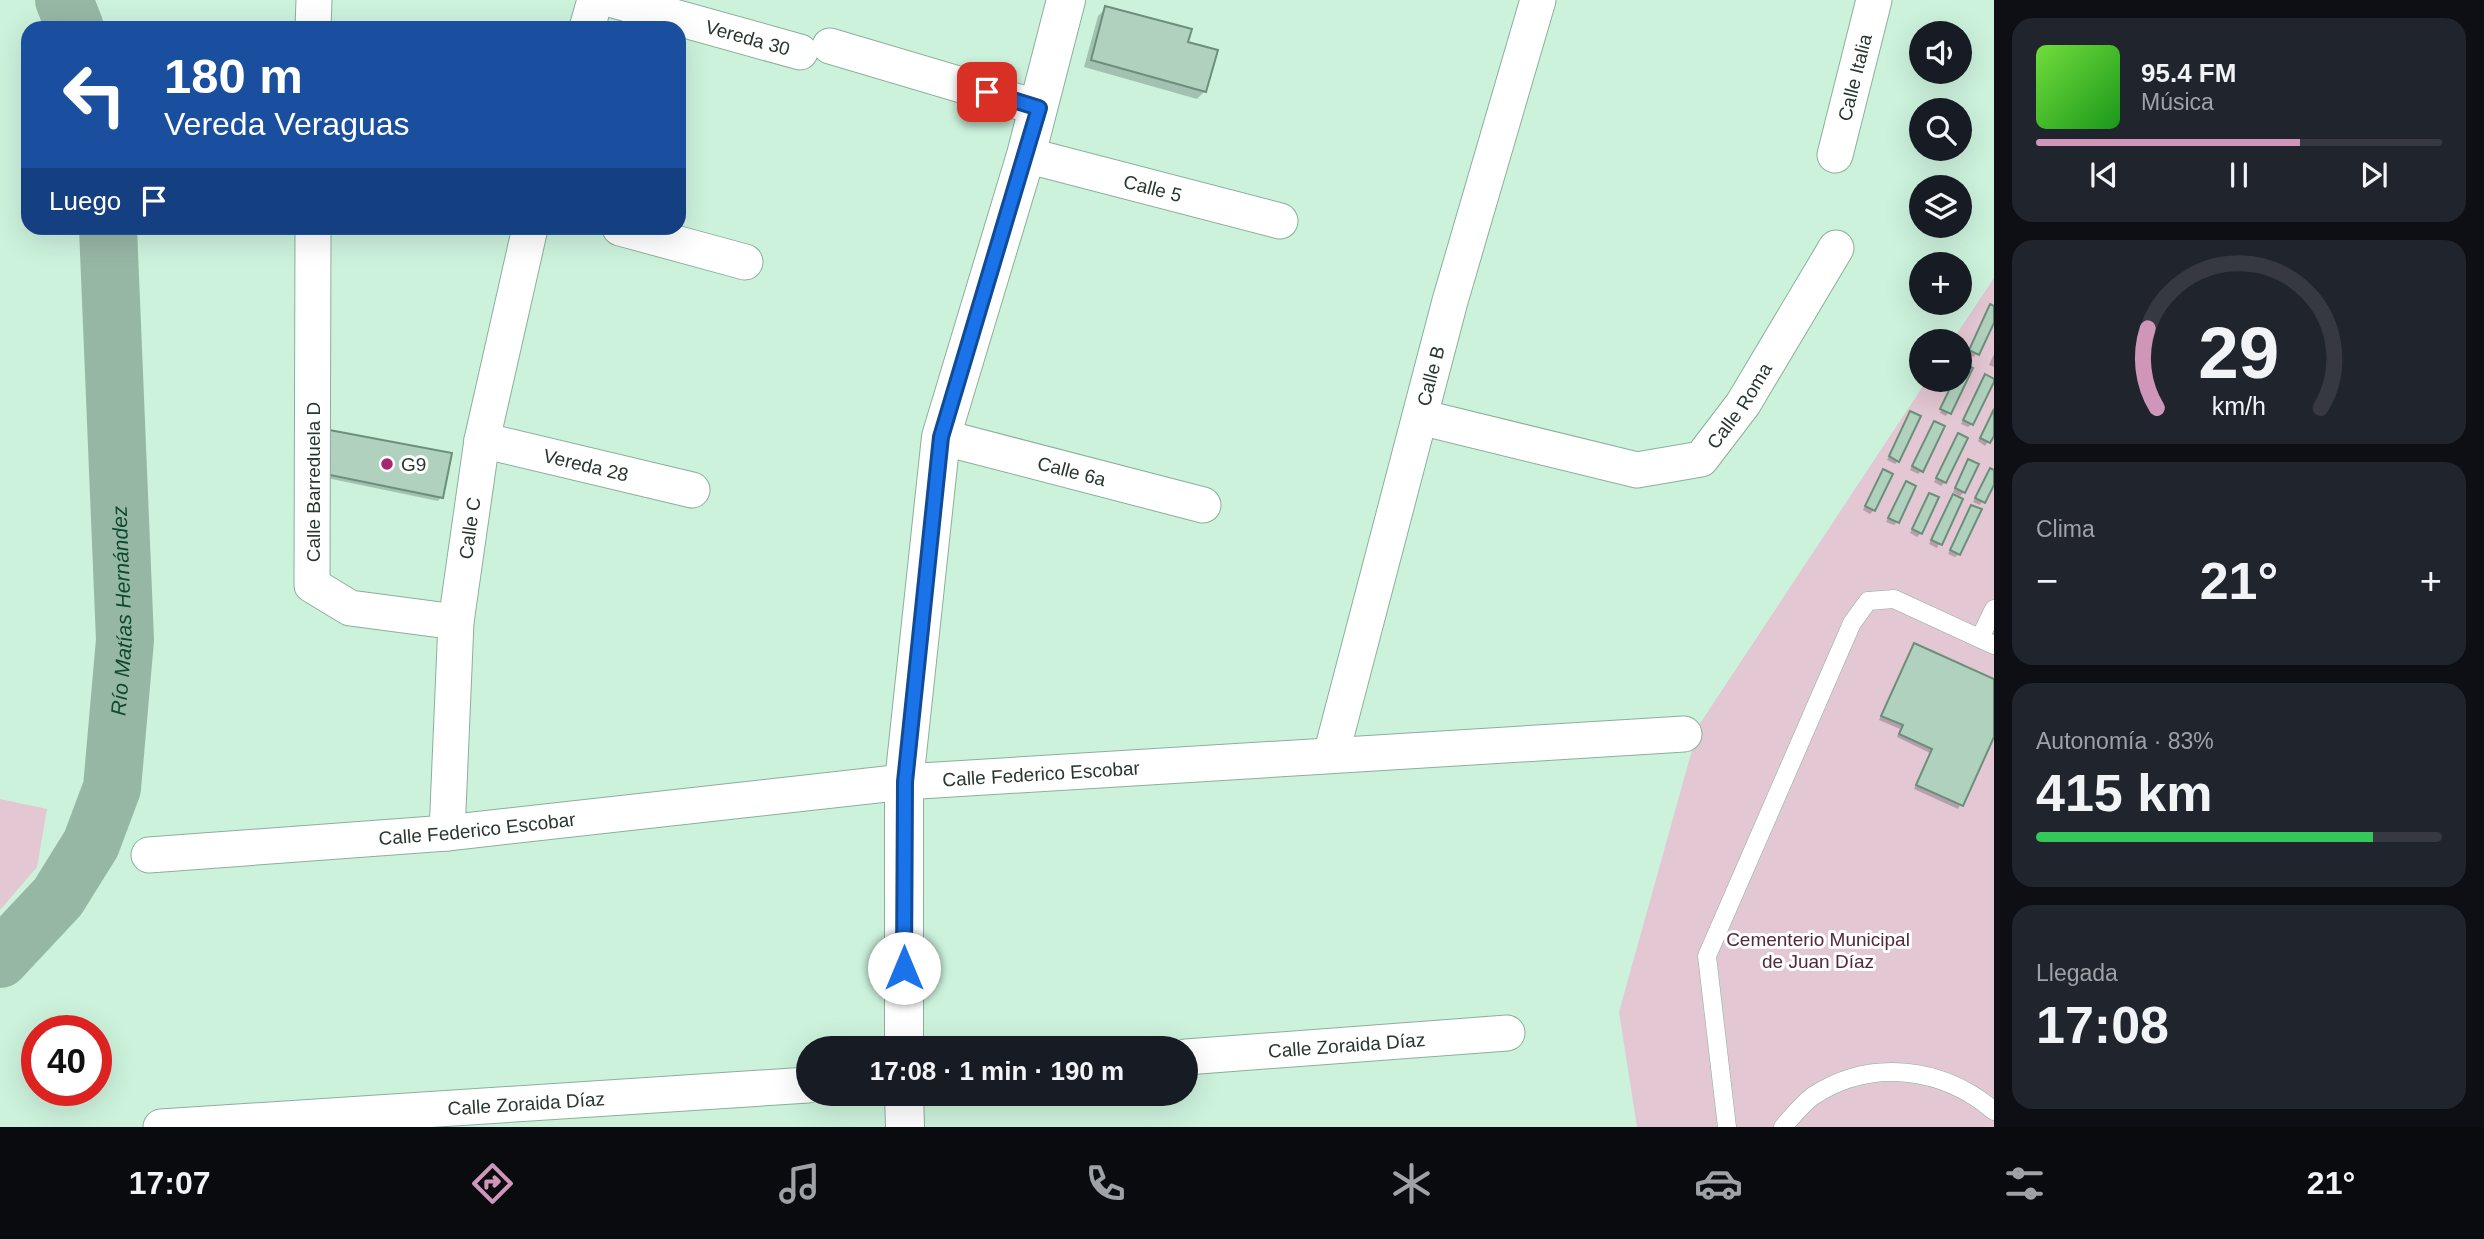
<!DOCTYPE html>
<html lang="es">
<meta charset="utf-8">
<style>
:root{--surface:#171b24;--page:#20242c;--text:#f1f3f6;--muted:#9ea1a6;--line:#363941;--accent:#d096ba}
body{margin:0;font-family:Arial,sans-serif;background:var(--page);color:var(--text);height:100vh;display:flex;flex-direction:column;font-size:26px;white-space:nowrap}
*{box-sizing:border-box;margin:0}
p{font-size:23px;color:var(--muted)}
.icon{flex:none;width:38px;height:38px;fill:none;stroke:currentColor;stroke-width:2;stroke-linecap:round;stroke-linejoin:round}
.map{position:relative;flex:1;overflow:hidden}
.side{display:flex;flex-direction:column;gap:18px;padding:18px;background:#0d0f14;width:490px}
.side>*{flex:none}
.guide{position:absolute;left:21px;top:21px;width:665px;height:214px;border-radius:21px;box-shadow:0 7px 28px #0002;background:#1a4fa0;color:#fff;overflow:hidden}
.tools{position:absolute;left:1909px;top:21px;display:grid;gap:14px}
.tools a{display:grid;place-items:center;width:63px;height:63px;border-radius:50%;background:var(--surface);box-shadow:0 7px 28px #0002;font-size:35px}
.speed{position:absolute;left:21px;top:1015px;display:flex;gap:14px;font-size:35px;font-weight:700;text-align:center}
.speed>*{display:grid;place-content:center;width:91px;height:91px;border-radius:50%;background:var(--surface);box-shadow:0 7px 28px #0002;line-height:1}
.speed .limit{border:10px solid #d22;background:#fff;color:#111}
.pin{position:absolute;display:grid;place-items:center;width:60px;height:60px;color:#fff;margin:-30px;border-radius:14px;box-shadow:0 4px 10px #0006}
.me{position:absolute;width:77px;margin:-38px;rotate:0deg;stroke-linejoin:round;filter:drop-shadow(0 0 5px #0008)}
.turn{display:flex;align-items:center;gap:24px;height:147px;padding:0 28px;font-size:32px}
.turn .icon{width:91px;height:91px;stroke-width:2.5}
.turn b{display:block;font-size:49px;line-height:60px}
.then{display:flex;align-items:center;height:66px;padding:0 28px;background:#0003;gap:14px;font-size:26px}
.big{font-size:52px;font-weight:600;line-height:1.1}
.side .tile{flex:1;display:flex;flex-direction:column;justify-content:center;gap:10px;min-width:0;padding:0 24px;border-radius:21px;background:var(--page)}
.side .dial{align-items:center;gap:0}
.dial svg{height:182px;overflow:visible;fill:none;stroke:var(--line);stroke-width:7;stroke-linecap:round;text-anchor:middle}
.dial text{fill:var(--text);stroke:none}
.song{display:flex;align-items:center;gap:21px}
.cover{width:84px;height:84px;border-radius:10px;background:linear-gradient(135deg,hsl(100 70% 55%),hsl(120 70% 35%))}
.played{height:7px;border-radius:4px;background:linear-gradient(90deg,var(--accent) 65%,var(--line) 65%)}
.keys{display:flex;justify-content:space-around;direction:ltr}
.heat{display:flex;justify-content:space-between;align-items:center;font-size:38px;direction:ltr}
.charge{height:10px;border-radius:5px;background:linear-gradient(90deg,#34c759 83%,var(--line) 0)}
.trip{position:absolute;left:796px;top:1036px;width:402px;height:70px;border-radius:35px;background:var(--surface);box-shadow:0 7px 28px #0002;font-weight:600;line-height:70px;text-align:center}
.tabs{display:flex;height:112px;justify-content:space-around;align-items:center;background:#090b0e;color:var(--muted)}
.tabs .icon{width:49px;height:49px}
.tabs .selected{color:var(--accent)}
.tabs b{font-size:32px;color:var(--text)}
main{display:flex;flex:1;min-height:0}
.map>svg:first-child{display:block}
.green{fill:#e3c7d3}
.shadow{fill:#0003}
.lines{fill:none;stroke-linecap:round;stroke-linejoin:round}
.river{stroke:#97b7a5;stroke-width:58}
.building{fill:#b0d1be;stroke:#6c8f7c;stroke-width:2}
.lane-casing{stroke:#8baf9a;stroke-width:19}
.street-casing{stroke:#8baf9a;stroke-width:37}
.secondary-casing{stroke:#8baf9a;stroke-width:40}
.lane{stroke:#fff;stroke-width:18}
.street{stroke:#fff;stroke-width:35}
.secondary{stroke:#fff;stroke-width:38}
.route-casing{stroke:#114b97;stroke-width:18}
.route{stroke:#1a73e8;stroke-width:12}
.poi-dot{fill:#a82571;stroke:#fff;stroke-width:2.5}
.labels{text-anchor:middle;stroke-width:6;stroke-linejoin:round;paint-order:stroke}
.street-label{font-size:19px;fill:#28372f;stroke:#fff}
.poi-label{font-size:19px;fill:#28372f;stroke:#fff;text-anchor:start}
.park-label{font-size:19px;fill:#54273e;stroke:#fff}
.water-label{font-size:21px;font-style:italic;fill:#0d4930;stroke:#fff}
</style>
<main>
<div class="map">
<svg width="1994" height="1127" viewBox="0 0 1994 1127">
<rect width="100%" height="100%" fill="#ccf2dc"/>
<g class="green">
<polygon points="1994,278 1994,1127 1637,1127 1619,1012 1699,725 1927,380 1960,380 1960,341 1952,341"/>
<polygon points="0,799 47,809 37,867 0,910"/>
</g>
<g class="shadow">
<polygon points="1106,8 1186,43 1205,91 1197,99 1084,67 1098,16"/>
<polygon points="1990,307 1994,308 1994,319 1974,357 1967,354"/>
<polygon points="1994,354 1994,367 1989,365"/>
<polygon points="1962,365 1970,369 1946,416 1940,413 1956,380 1960,380"/>
<polygon points="1985,376 1972,424 1968,427 1961,424"/>
<polygon points="1994,408 1994,432 1985,446 1978,441"/>
<polygon points="1911,413 1898,461 1895,464 1887,460"/>
<polygon points="1934,423 1921,471 1918,474 1910,470"/>
<polygon points="322,434 441,497 438,501 322,477"/>
<polygon points="1958,435 1945,482 1941,486 1934,482"/>
<polygon points="1969,461 1964,492 1960,496 1953,492"/>
<polygon points="1990,470 1994,472 1994,481 1980,505 1973,502"/>
<polygon points="1883,471 1874,510 1870,514 1863,510"/>
<polygon points="1907,483 1897,522 1894,525 1886,522"/>
<polygon points="1930,495 1921,533 1917,537 1910,533"/>
<polygon points="1953,496 1961,500 1937,548 1929,544"/>
<polygon points="1972,507 1959,554 1955,557 1948,554"/>
<polygon points="1915,645 1994,681 1994,733 1958,809 1914,789 1930,753 1897,737 1900,729 1879,720"/>
</g>
<g class="lines">
<g class="river">
<polyline points="64,0 75,28"/>
<path id="s1" d="M 0,959 L 58,897 L 91,844 L 112,788 L 125,640 L 108,228"/>
</g>
</g>
<g class="building">
<polygon points="1105,6 1192,29 1188,42 1218,50 1206,92 1091,60"/>
<polygon points="1990,304 1994,306 1994,323 1979,355 1969,350"/>
<polygon points="1962,363 1973,368 1951,414 1940,409 1954,380 1960,380"/>
<polygon points="1985,374 1994,379 1994,382 1973,425 1963,420"/>
<polygon points="1994,409 1994,436 1990,443 1980,438"/>
<polygon points="1910,411 1921,416 1899,462 1889,456"/>
<polygon points="1934,421 1945,426 1923,472 1912,466"/>
<polygon points="324,429 452,453 443,498 325,474"/>
<polygon points="1958,433 1968,438 1946,483 1936,478"/>
<polygon points="1968,459 1979,464 1965,493 1955,488"/>
<polygon points="1990,468 1994,470 1994,485 1985,503 1975,498"/>
<polygon points="1883,469 1893,474 1875,511 1865,506"/>
<polygon points="1906,481 1916,486 1899,523 1888,518"/>
<polygon points="1929,493 1939,497 1922,534 1912,529"/>
<polygon points="1953,494 1963,499 1942,545 1931,540"/>
<polygon points="1971,505 1982,509 1960,555 1950,550"/>
<polygon points="1914,643 1994,679 1994,737 1963,806 1916,785 1932,749 1899,734 1903,725 1881,716"/>
</g>
<g class="lines">
<defs>
<g id="lane">
<polyline points="1980,638 1994,609"/>
<polyline points="1727,1127 1707,956 1852,623 1868,601 1894,599 1994,645"/>
<path d="M 1783,1127 C 1792,1117 1802,1104 1813,1096 C 1871,1058 1943,1067 1994,1111"/>
</g>
<g id="street">
<path id="s2" d="M 613,0 L 800,52"/>
<polyline points="313,28 314,0"/>
<polyline points="587,28 595,0"/>
<polyline points="830,46 1039,108"/>
<path id="s3" d="M 1026,155 L 1280,221"/>
<path id="s4" d="M 1835,155 L 1874,0"/>
<polyline points="313,228 312,585 350,608 456,622"/>
<polyline points="620,228 745,262"/>
<path id="s5" d="M 1420,417 L 1637,470 L 1701,459 L 1743,404 L 1836,248"/>
<path id="s6" d="M 941,437 L 1203,505"/>
<path id="s7" d="M 482,440 L 692,490"/>
<path id="s8" d="M 1331,755 L 1450,301 L 1538,0"/>
<path id="s9" d="M 447,833 L 456,622 L 482,440 L 530,228"/>
<path id="s10" d="M 149,855 L 447,833 L 904,782 L 1684,734"/>
<path id="s11" d="M 1186,1057 L 1507,1033"/>
<path id="s12" d="M 161,1127 L 808,1085"/>
</g>
<g id="secondary">
<polyline points="904,1048 904,782 941,437 1026,155 1066,0"/>
<polyline points="904,1094 905,1127"/>
</g>
</defs>
<use href="#lane" class="lane-casing"/>
<use href="#street" class="street-casing"/>
<use href="#secondary" class="secondary-casing"/>
<use href="#lane" class="lane"/>
<use href="#street" class="street"/>
<use href="#secondary" class="secondary"/>
</g>
<g class="lines">
<defs>
<polyline id="route" points="904,968 905,782 941,437 1039,108 987,92"/>
</defs>
<use href="#route" class="route-casing"/>
<use href="#route" class="route"/>
</g>
<circle class="poi-dot" cx="387" cy="464" r="7"/>
<g class="labels">
<g class="street-label">
<text dy="7" stroke="none"><textPath href="#s2" startOffset="140">Vereda 30</textPath></text>
<text dy="7" stroke="none"><textPath href="#s4" startOffset="80">Calle Italia</textPath></text>
<text dy="7" stroke="none"><textPath href="#s3" startOffset="131">Calle 5</textPath></text>
<text dy="7" stroke="none"><textPath href="#s8" startOffset="392">Calle B</textPath></text>
<text dy="7" stroke="none"><textPath href="#s5" startOffset="354">Calle Roma</textPath></text>
<text dy="7" stroke="none"><textPath href="#s7" startOffset="107">Vereda 28</textPath></text>
<text dy="7" stroke="none"><textPath href="#s6" startOffset="135">Calle 6a</textPath></text>
<text transform="translate(313 482) rotate(-90)" y="7">Calle Barreduela D</text>
<text dy="7" stroke="none"><textPath href="#s9" startOffset="306">Calle C</textPath></text>
<text dy="7" stroke="none"><textPath href="#s10" startOffset="896">Calle Federico Escobar</textPath></text>
<text dy="7" stroke="none"><textPath href="#s10" startOffset="329">Calle Federico Escobar</textPath></text>
<text dy="7" stroke="none"><textPath href="#s11" startOffset="161">Calle Zoraida Díaz</textPath></text>
<text dy="7" stroke="none"><textPath href="#s12" startOffset="366">Calle Zoraida Díaz</textPath></text>
</g>
<g class="poi-label">
<text x="401" y="471">G9</text>
</g>
<g class="park-label">
<text x="1818" y="946">Cementerio Municipal<tspan x="1818" dy="22">de Juan Díaz</tspan></text>
</g>
<g class="water-label">
<text dy="7" stroke="none"><textPath href="#s1" startOffset="385">Río Matías Hernández</textPath></text>
</g>
</g>
</svg>
<div class="tools">
<a><svg class="icon" aria-label="sound" viewBox="0 0 24 24"><path d="M4 9h4l5-4v14l-5-4H4zM17 9q2 3 0 6"/></svg></a>
<a><svg class="icon" aria-label="search" viewBox="0 0 24 24"><circle cx="10" cy="10" r="6"/><path d="M15 15l6 6"/></svg></a>
<a><svg class="icon" aria-label="layers" viewBox="0 0 24 24"><path d="M12 4l9 5-9 5-9-5zM3 14l9 5 9-5"/></svg></a>
<a>+</a>
<a>−</a>
</div>
<div class="speed"><div class="limit">40</div></div>
<div class="pin" style="left:987px;top:92px;background:#d93025"><svg class="icon" aria-label="arrive" viewBox="0 0 24 24"><path d="M6 21V4h12l-3 4 3 4H6"/></svg></div>
<svg class="me" style="left:904px;top:968px" viewBox="-20 -20 40 40"><circle r="19" fill="#fff"/><path d="M0-13L10 11 0 6-10 11z" fill="#1a73e8"/></svg>
<div class="trip">17:08 · 1 min · 190 m</div>
<div class="guide">
<div class="turn"><svg class="icon" aria-label="left" viewBox="0 0 24 24"><path d="M17 20v-9H6M10 6l-5 5 5 5"/></svg><div><b>180 m</b>Vereda Veraguas</div></div>
<div class="then">Luego<svg class="icon" aria-label="arrive" viewBox="0 0 24 24"><path d="M6 21V4h12l-3 4 3 4H6"/></svg></div>
</div>
</div>
<section class="side">
<div class="tile">
<div class="song"><i class="cover"></i><div><b>95.4 FM</b><p>Música</p></div></div>
<div class="played"></div>
<div class="keys"><svg class="icon" aria-label="previous" viewBox="0 0 24 24"><path d="M18 5L8 12l10 7zM5 5v14"/></svg><svg class="icon" aria-label="pause" viewBox="0 0 24 24"><path d="M8 5v14M16 5v14"/></svg><svg class="icon" aria-label="next" viewBox="0 0 24 24"><path d="M6 5l10 7-10 7zM19 5v14"/></svg></div>
</div>
<div class="tile dial"><svg viewBox="0 0 100 80">
<path d="M14 69A42 42 0 1 1 86 69"/>
<path d="M14 69A42 42 0 0 1 10 34" stroke="#d096ba"/>
<text x="50" y="56" font-size="32" font-weight="700">29</text>
<text x="50" y="72" font-size="11">km/h</text>
</svg></div>
<div class="tile"><p>Clima</p>
<div class="heat"><a>−</a><b class="big">21°</b><a>+</a></div>
</div>
<div class="tile"><p>Autonomía · 83%</p><b class="big">415 km</b><div class="charge"></div></div>
<div class="tile"><p>Llegada</p><b class="big">17:08</b></div>
</section>
</main>
<nav class="tabs">
<b>17:07</b>
<svg class="icon selected" aria-label="directions" viewBox="0 0 24 24"><path d="M12 3l9 9-9 9-9-9zM9 14v-3h6M13 9l2 2-2 2"/></svg>
<svg class="icon" aria-label="music" viewBox="0 0 24 24"><path d="M9 18V5l10-2v13"/><circle cx="6" cy="18" r="3"/><circle cx="16" cy="16" r="3"/></svg>
<svg class="icon" aria-label="phone" viewBox="0 0 24 24"><path d="M5 4h4l2 5-3 2q2 4 5 5l2-3 5 2v4C11 20 4 13 5 4z"/></svg>
<svg class="icon" aria-label="climate" viewBox="0 0 24 24"><path d="M12 3v18M4 7l16 10M4 17L20 7"/></svg>
<svg class="icon" aria-label="car" viewBox="0 0 24 24"><path d="M5 17H2v-5l4-1 3-4h7l3 4 3 1v5h-3M9 17h6M6 11h13"/><circle cx="7" cy="17" r="2"/><circle cx="17" cy="17" r="2"/></svg>
<svg class="icon" aria-label="filters" viewBox="0 0 24 24"><path d="M4 7h16M4 17h16"/><circle cx="9" cy="7" r="2"/><circle cx="15" cy="17" r="2"/></svg>
<b>21°</b>
</nav>
